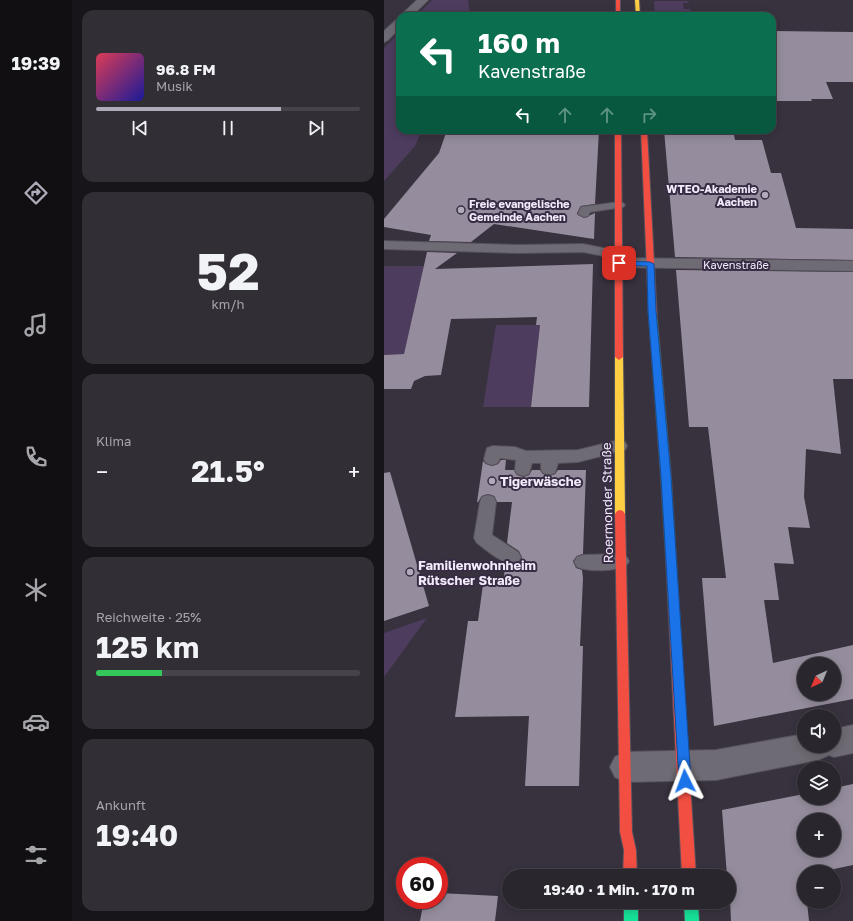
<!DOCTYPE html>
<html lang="de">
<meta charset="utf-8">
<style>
:root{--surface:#2a262e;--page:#322e36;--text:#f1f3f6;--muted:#a5a5aa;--line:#46434a;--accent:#b1aab9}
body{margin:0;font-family:"Golos Text",sans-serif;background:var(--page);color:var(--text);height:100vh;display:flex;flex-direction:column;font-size:15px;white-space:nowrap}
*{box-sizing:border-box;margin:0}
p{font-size:13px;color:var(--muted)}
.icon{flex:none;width:22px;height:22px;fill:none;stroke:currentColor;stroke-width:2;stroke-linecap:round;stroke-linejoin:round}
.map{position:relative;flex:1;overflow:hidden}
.side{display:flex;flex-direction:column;gap:10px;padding:10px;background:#171519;width:312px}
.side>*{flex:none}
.top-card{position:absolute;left:12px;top:12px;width:380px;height:122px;border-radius:12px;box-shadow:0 2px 10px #0003,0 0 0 1px var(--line);background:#0b6e4f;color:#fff;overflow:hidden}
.needle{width:26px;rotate:224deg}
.tools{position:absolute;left:413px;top:657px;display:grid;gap:8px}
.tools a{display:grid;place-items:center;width:44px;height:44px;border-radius:50%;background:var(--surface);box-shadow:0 2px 10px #0003,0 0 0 1px var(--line);font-size:20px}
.speed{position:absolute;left:12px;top:857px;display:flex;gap:8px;font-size:20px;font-weight:700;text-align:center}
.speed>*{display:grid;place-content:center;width:52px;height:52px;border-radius:50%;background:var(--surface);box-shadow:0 2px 10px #0003,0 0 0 1px var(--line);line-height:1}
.speed .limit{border:6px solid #d22;background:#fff;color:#111}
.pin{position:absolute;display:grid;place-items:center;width:34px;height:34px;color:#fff;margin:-17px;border-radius:8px;box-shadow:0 2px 6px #0006}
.me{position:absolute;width:44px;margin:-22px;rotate:357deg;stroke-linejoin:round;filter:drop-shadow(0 0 3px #0008)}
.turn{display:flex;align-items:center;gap:14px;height:84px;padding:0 16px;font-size:18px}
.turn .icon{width:52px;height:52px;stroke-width:2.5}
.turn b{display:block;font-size:28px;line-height:34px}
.lanes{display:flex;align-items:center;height:38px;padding:0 16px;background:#0003;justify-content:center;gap:20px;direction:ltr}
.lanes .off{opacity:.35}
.big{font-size:30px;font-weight:700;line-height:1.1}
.side .widget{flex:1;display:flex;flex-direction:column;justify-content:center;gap:6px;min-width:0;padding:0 14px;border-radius:12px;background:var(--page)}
.side .dial{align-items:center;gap:0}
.dial b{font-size:52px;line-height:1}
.song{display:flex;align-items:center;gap:12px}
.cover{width:48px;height:48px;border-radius:6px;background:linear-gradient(135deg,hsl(350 70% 55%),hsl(240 70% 35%))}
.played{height:4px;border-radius:2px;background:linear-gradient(90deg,var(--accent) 70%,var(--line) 70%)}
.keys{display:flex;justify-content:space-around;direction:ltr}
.heat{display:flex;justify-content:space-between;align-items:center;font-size:22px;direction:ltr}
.charge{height:6px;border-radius:3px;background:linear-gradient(90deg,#34c759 25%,var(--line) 0)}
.trip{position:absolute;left:118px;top:869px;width:234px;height:40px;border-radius:20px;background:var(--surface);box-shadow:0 2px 10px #0003,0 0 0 1px var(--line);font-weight:700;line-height:40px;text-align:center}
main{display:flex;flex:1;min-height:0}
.dock{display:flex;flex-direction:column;width:72px;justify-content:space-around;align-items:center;background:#110f12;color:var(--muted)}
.dock .icon{width:28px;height:28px}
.dock .current{color:var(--accent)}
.dock b{font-size:18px;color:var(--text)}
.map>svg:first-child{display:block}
.green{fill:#4d3c5e}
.building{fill:#958d9d;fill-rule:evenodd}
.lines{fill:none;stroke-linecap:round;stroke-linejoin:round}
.lane-casing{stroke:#56505b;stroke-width:2}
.street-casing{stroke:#56505b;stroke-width:2}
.fast-casing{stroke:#56505b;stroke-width:2}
.slow-casing{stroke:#56505b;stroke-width:2}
.jam-casing{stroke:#56505b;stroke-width:2}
.lane{fill:#6f6b74;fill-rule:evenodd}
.street{fill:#6f6b74;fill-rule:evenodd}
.fast{fill:#16e098;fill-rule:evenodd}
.slow{fill:#ffcf43;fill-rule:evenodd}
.jam{fill:#f24e42;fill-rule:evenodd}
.route{fill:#1a73e8;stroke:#114b97}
.poi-dot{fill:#b1aab9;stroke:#382c44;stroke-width:1.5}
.labels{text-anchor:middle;stroke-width:4;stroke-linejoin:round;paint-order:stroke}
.far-poi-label{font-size:11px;font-weight:bold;fill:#f2ebfb;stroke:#382c44;text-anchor:end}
.far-street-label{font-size:11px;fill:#f2ebfb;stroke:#382c44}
.poi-label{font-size:13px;font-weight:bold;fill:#f2ebfb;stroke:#382c44;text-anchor:start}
.street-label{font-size:13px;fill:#f2ebfb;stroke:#382c44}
</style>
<main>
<nav class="dock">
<b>19:39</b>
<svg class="icon current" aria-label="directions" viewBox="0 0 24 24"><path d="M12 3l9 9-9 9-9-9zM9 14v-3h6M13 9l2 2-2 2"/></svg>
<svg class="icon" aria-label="music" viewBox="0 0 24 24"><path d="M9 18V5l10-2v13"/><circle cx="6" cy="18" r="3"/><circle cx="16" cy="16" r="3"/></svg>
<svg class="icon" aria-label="phone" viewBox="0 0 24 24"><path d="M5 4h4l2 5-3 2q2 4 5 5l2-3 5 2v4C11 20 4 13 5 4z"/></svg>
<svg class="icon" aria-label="climate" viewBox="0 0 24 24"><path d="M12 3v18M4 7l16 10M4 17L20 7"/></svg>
<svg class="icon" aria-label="car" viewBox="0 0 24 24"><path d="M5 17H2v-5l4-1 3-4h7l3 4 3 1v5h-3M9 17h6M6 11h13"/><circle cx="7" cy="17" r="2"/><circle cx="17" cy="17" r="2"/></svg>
<svg class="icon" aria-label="filters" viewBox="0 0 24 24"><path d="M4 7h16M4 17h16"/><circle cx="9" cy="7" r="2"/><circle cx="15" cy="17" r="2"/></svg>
</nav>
<section class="side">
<div class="widget">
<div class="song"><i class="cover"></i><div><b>96.8 FM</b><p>Musik</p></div></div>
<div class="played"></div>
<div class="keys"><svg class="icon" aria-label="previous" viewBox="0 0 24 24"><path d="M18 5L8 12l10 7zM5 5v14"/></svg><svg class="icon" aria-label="pause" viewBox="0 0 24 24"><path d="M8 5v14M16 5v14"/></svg><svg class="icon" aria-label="next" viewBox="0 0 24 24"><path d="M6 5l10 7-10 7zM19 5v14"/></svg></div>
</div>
<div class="widget dial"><b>52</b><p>km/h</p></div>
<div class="widget"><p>Klima</p>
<div class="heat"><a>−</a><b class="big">21.5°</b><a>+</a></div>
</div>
<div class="widget"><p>Reichweite · 25%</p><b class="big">125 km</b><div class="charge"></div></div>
<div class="widget"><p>Ankunft</p><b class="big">19:40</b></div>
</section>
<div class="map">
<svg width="469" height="921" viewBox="0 0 469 921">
<rect width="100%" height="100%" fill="#38323e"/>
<g class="green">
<polygon points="48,0 84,0 86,14 96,15 32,16"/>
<polygon points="270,1 304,1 305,3 299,3 300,9 306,9 307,13 330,13 336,15 347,11 359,16 271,16"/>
<polygon points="16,32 16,130 38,130 31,146 0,181 0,48"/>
<polygon points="0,266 40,266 20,354 0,355"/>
<polygon points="112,325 156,325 147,407 99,407"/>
<polygon points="43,618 0,677 0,633"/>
</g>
<g class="building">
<polygon points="388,31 469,32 469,82 442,82 449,99 427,99 428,101 388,101"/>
<polygon points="63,130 215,130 211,204 197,206 193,213 200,218 211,213 210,239 110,224 87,242 45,241 47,235 0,227 0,219 55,153"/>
<polygon points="280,130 307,130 307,135 350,135 351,140 378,140 387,173 397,173 412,228 469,229 469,260 291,257"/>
<polygon points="43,252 73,253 51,269 209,264 205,407 147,407 156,325 152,325 153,317 67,319 57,375 41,376 30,381 27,389 0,389 0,355 20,354"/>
<path d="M 292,270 L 469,272 L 469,379 L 449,379 L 457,454 L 422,449 L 420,497 L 426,528 L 404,527 L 410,564 L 390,563 L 395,600 L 380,600 L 389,663 L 469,645 L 469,699 L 330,726 L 318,578 L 342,578 L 324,427 L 305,427 ZM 420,664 L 450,664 L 450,694 L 420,694 Z"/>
<polygon points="117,460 122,460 121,470 130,470 133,475 139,477 145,475 148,470 156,470 159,474 165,476 171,474 174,470 202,470 199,554 193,556 189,561 192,568 198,570 199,578 196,646 199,646 195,786 141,786 145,716 71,717 84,621 94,621 100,577 120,578 121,563 134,563 138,558 135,551 123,543 128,502 113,502 110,496 104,494 98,496 94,502 93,502 99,461 102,464 108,466 114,464"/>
<polygon points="6,472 45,606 0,621 0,473"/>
<path d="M 469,784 L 469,865 L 436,872 L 420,872 L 420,902 L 423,902 L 425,921 L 347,921 L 345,876 L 343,876 L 338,810 L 420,794 L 420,798 L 450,798 L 450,788 ZM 420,820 L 450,820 L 450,850 L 420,850 Z"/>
<polygon points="55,893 114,896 111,921 36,921 40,900 55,900"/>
</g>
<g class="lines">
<defs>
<g id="lane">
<polygon points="235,202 239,203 241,205 239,207 206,212 204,216 200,217 194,214 197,207"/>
<polygon points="0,241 135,245 199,244 239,252 241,255 235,259 199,252 135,253 0,249"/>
<polygon points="235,440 241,442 243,446 241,450 194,462 174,463 171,473 165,475 159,473 157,469 157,463 148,463 145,474 139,476 133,474 131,470 132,460 116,458 114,463 108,465 102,463 100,459 103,448 109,446 131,447 142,451 194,450"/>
<path d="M 104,495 L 110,497 L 112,502 L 108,535 L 134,552 L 137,557 L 134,562 C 120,567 104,551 93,543 L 90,538 L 96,502 L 98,497 Z"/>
<path d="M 236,554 L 242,556 L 245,561 L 242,566 C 229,571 206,572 193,567 L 190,562 L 193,557 L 199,555 Z"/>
</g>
<g id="street">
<polygon points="33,0 44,0 28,16 16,16"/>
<polygon points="16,19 16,28 4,40 0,42 0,31 12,20"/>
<polygon points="235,258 469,261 469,271 229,267 226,263 229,259"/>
<polygon points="469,725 469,753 450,757 445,755 434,760 332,780 241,782 231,777 226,767 231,757 241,752 332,750 420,734 420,746 450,746 450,729"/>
</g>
<g id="fast">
<polygon points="266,317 269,317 273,319 287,477 292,559 291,562 287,563 283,562 282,559 277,477 265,319"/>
<rect x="240" y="902" width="14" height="19"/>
<polygon points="300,902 314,902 315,921 301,921"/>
</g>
<g id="slow">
<polygon points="251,0 255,0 256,16 252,16"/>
<polygon points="235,354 239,357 241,514 239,517 233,517 231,514 231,357"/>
</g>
<g id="jam">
<rect x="232" y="0" width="4" height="16"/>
<polygon points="231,130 237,130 239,357 235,360 231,357"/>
<polygon points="257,130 263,130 273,319 269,321 265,319"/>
<polygon points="236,510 239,511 241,514 248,832 252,850 253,876 239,876 240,850 236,832 231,514 233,511"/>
<polygon points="287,555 291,556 292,559 312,876 298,876 282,559 283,556"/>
</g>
</defs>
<use href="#lane" class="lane-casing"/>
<use href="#street" class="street-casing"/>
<use href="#fast" class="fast-casing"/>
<use href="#slow" class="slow-casing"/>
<use href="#jam" class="jam-casing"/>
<use href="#lane" class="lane"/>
<use href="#street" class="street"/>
<use href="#fast" class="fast"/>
<use href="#slow" class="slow"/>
<use href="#jam" class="jam"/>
</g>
<polygon class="route" points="235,261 266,262 270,264 272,311 287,477 307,781 305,786 301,787 296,786 295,781 277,477 264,311 263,266 232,265 232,262"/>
<g class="poi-dot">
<circle cx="381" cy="195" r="4"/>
<circle cx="77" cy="210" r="4"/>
<circle cx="108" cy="481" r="4"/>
<circle cx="26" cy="572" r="4"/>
</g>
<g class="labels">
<g class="far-poi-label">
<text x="373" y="193">WTEO-Akademie<tspan x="373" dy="13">Aachen</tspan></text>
<text x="85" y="208" text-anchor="start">Freie evangelische<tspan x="85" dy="13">Gemeinde Aachen</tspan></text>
</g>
<g class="far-street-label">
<text x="352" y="269">Kavenstraße</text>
</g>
<g class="poi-label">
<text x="116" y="486">Tigerwäsche</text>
<text x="34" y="570">Familienwohnheim<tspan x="34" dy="15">Rütscher Straße</tspan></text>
</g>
<g class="street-label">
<text transform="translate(223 503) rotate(-91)" y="5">Roermonder Straße</text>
</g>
</g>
</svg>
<div class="tools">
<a><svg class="needle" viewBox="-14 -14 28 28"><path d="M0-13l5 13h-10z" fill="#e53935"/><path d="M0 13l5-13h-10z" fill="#a5a5aa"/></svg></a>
<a><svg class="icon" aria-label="sound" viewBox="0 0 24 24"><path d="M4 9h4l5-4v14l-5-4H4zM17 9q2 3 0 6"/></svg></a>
<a><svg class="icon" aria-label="layers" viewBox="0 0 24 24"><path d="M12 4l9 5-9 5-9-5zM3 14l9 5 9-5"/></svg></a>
<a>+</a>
<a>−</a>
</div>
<div class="speed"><div class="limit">60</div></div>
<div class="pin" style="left:235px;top:263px;background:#d93025"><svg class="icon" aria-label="arrive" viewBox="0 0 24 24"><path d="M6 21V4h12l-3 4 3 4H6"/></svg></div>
<svg class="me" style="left:301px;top:781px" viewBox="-20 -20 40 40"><path d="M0-17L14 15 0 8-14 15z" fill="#1a73e8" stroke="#fff" stroke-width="4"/></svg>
<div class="trip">19:40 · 1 Min. · 170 m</div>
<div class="top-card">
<div class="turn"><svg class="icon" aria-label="left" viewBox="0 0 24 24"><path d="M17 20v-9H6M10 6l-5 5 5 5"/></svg><div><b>160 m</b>Kavenstraße</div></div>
<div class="lanes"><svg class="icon" aria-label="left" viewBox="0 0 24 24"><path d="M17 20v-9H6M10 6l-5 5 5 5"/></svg><svg class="icon off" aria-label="ahead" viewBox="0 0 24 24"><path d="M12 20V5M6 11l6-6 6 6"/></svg><svg class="icon off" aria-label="ahead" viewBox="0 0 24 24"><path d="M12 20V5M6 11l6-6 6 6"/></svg><svg class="icon off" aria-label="right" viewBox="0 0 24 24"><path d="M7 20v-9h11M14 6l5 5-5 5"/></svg></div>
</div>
</div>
</main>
